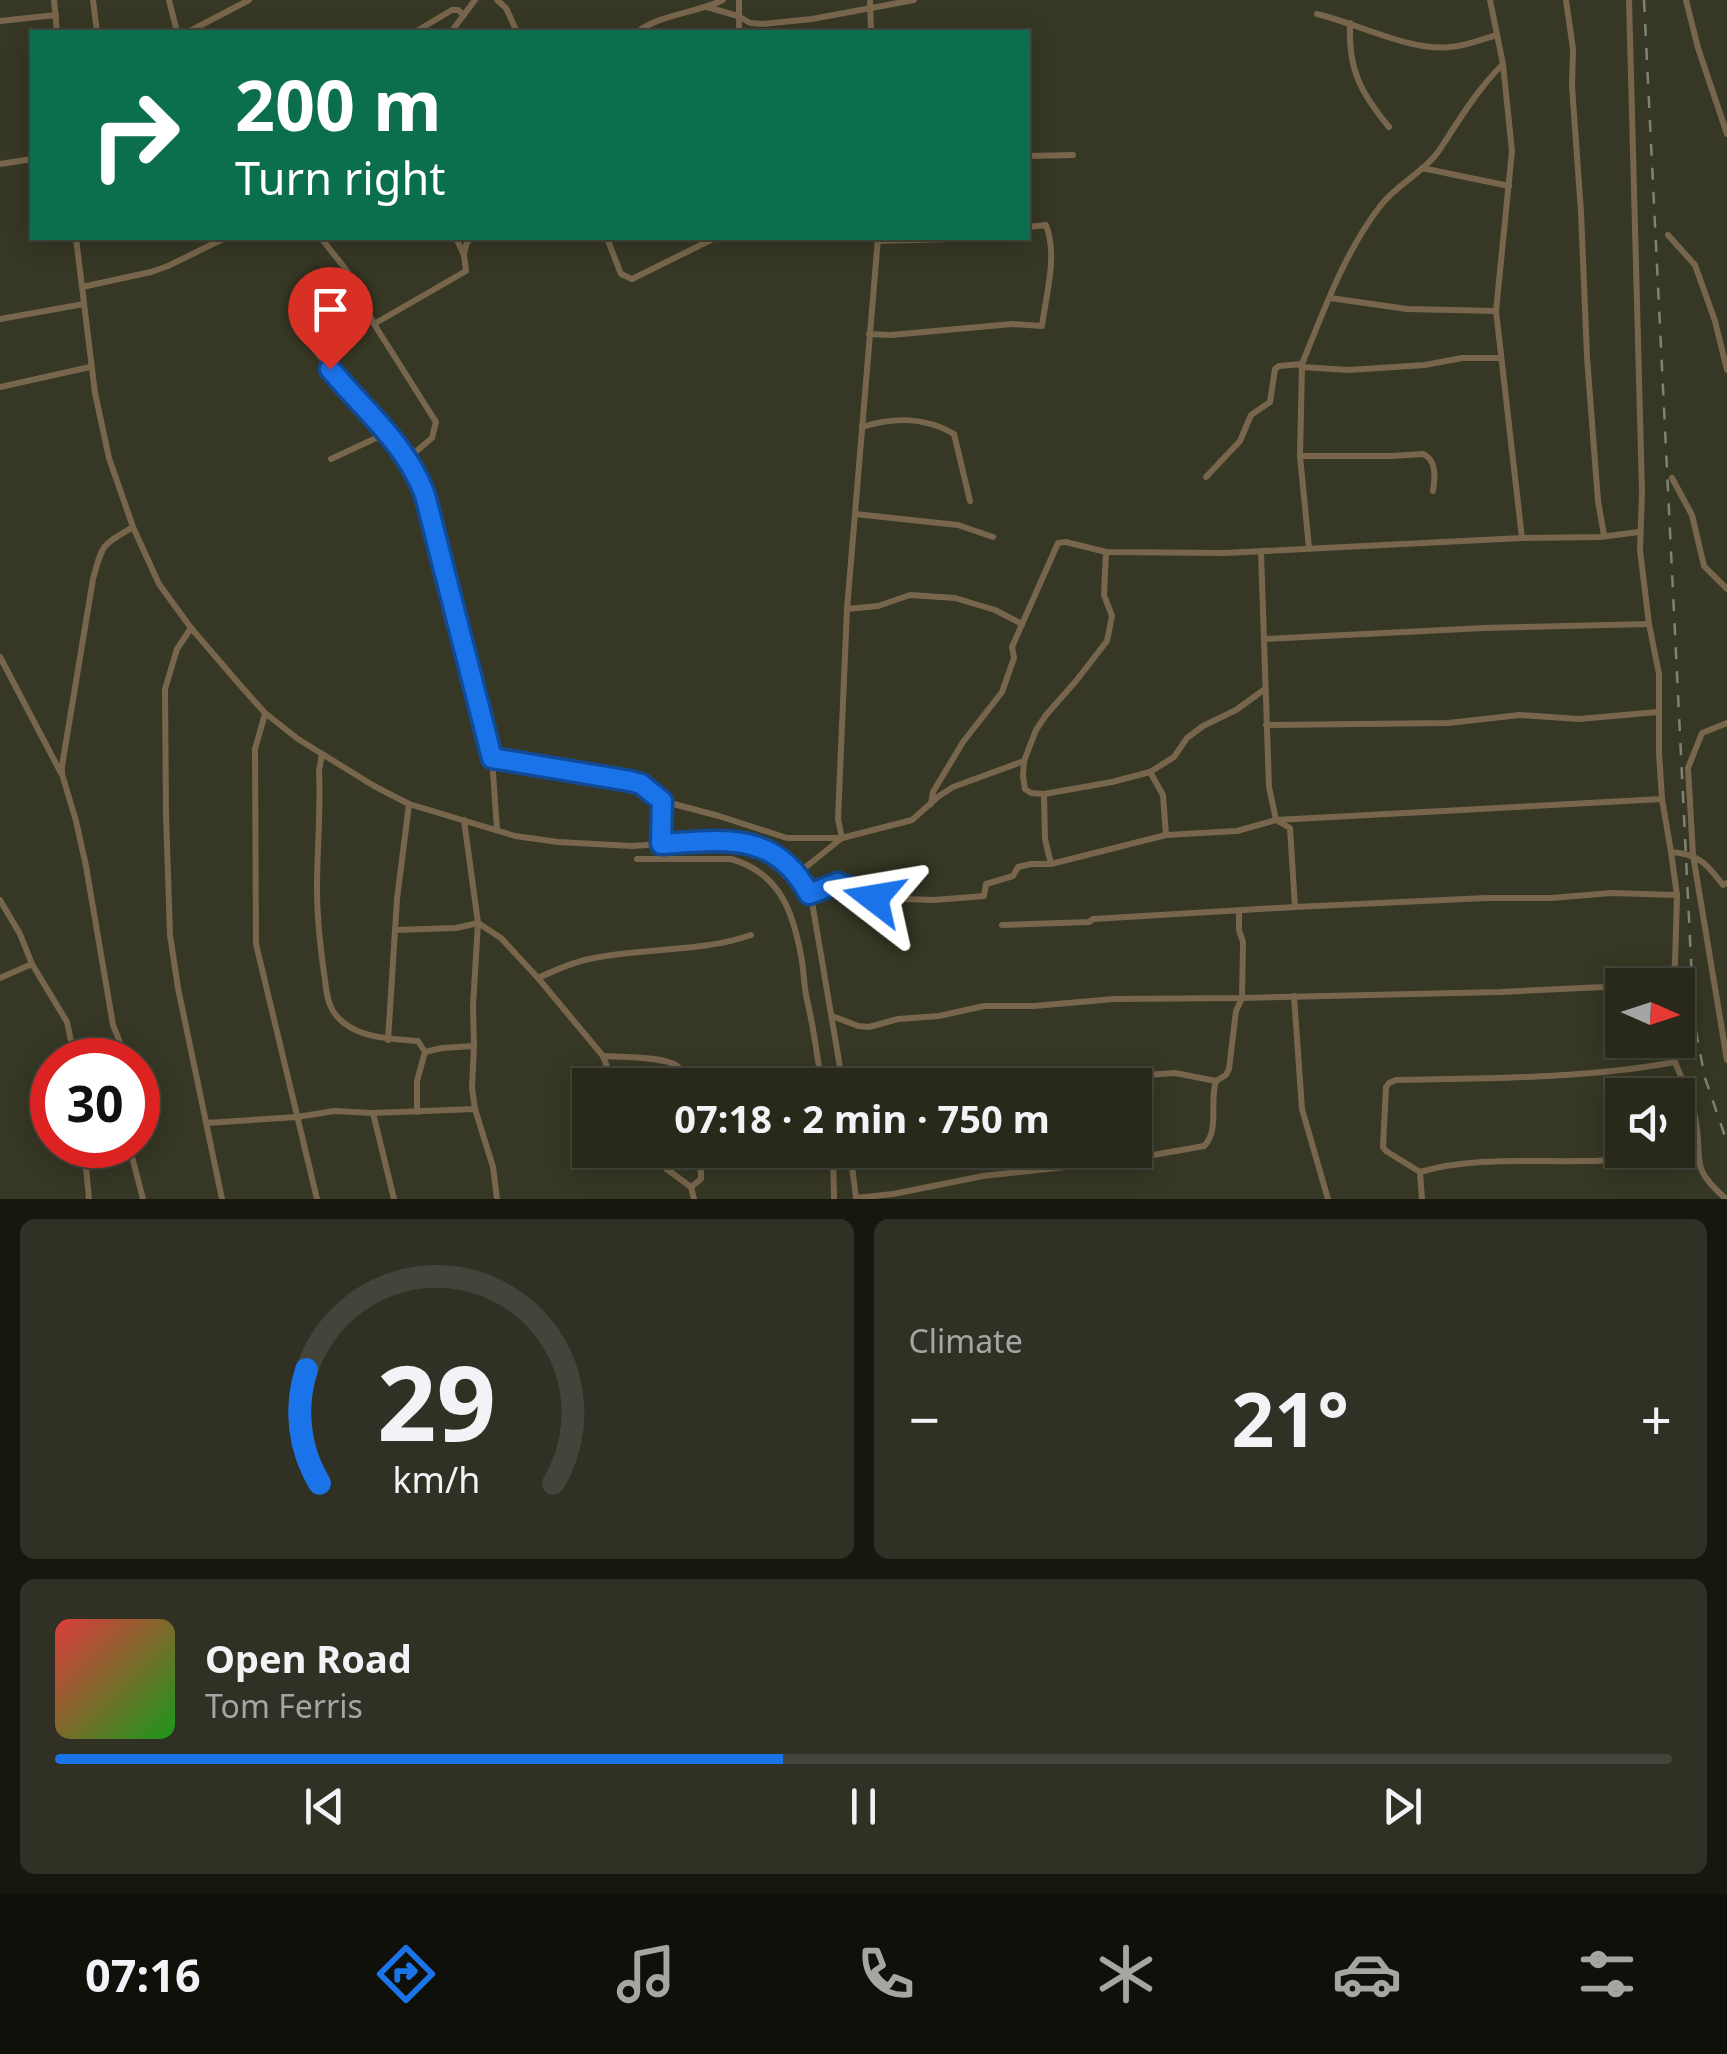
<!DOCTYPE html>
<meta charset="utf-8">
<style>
:root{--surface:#28291b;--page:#303124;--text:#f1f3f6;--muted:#a5a6a3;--line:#44453a;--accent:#1a73e8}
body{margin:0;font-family:"Noto Sans",sans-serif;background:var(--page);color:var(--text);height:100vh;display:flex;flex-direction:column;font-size:38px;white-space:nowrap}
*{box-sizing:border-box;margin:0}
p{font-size:32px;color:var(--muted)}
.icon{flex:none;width:55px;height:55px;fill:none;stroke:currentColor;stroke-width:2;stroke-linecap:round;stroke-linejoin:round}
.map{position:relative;height:1199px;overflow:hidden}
.panel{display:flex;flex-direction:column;gap:20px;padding:20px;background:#16170f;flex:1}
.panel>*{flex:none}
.banner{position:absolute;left:30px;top:30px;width:1000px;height:210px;border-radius:0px;box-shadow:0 5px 25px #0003,0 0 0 2px var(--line);background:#0b6e4f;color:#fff;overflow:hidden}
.needle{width:65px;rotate:93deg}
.tools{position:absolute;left:1605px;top:968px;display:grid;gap:20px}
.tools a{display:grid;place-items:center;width:90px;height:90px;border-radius:0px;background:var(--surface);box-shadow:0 5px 25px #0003,0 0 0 2px var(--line);font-size:50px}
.speed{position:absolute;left:30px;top:1038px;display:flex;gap:20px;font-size:50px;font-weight:700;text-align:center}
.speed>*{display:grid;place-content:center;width:130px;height:130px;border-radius:50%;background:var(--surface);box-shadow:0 5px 25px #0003,0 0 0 2px var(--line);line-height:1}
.speed .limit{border:15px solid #d22;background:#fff;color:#111}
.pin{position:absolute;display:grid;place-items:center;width:85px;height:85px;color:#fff;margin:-102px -42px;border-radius:50% 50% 50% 0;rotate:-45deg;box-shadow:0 0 10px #0007}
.pin .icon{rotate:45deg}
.me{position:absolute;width:110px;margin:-55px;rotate:284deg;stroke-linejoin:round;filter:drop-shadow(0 0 8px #0008)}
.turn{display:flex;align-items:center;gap:35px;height:210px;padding:0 40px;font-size:45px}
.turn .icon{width:130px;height:130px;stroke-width:2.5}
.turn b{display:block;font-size:70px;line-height:85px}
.big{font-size:75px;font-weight:700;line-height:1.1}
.panel .tile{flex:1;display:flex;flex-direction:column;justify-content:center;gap:15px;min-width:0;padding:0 35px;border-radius:15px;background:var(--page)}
.panel .dial{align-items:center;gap:0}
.dial svg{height:260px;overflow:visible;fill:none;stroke:var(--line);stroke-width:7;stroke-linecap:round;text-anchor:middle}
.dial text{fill:var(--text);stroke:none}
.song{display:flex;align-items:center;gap:30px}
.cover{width:120px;height:120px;border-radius:15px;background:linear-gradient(135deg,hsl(0 70% 55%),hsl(120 70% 35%))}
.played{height:10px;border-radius:5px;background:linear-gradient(90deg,var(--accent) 45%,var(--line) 45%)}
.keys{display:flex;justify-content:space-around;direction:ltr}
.heat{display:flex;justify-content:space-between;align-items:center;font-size:55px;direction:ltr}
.panel .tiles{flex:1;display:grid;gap:20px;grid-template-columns:1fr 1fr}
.tile:last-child{grid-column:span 2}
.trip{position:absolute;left:572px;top:1068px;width:580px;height:100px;border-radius:0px;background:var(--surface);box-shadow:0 5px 25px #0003,0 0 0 2px var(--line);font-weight:700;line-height:100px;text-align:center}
.tabs{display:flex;height:160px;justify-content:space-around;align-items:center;background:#10100b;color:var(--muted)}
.tabs .icon{width:70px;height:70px}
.tabs .selected{color:var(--accent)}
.tabs b{font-size:45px;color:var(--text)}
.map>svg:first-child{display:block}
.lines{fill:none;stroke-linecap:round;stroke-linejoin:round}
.minor{stroke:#78664c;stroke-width:6}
.rail{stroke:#818272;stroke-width:2.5;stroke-dasharray:12 12;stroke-linecap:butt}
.route-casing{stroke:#114b97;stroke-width:25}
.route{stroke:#1a73e8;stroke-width:18}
</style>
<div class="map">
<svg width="1727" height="1199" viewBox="0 0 1727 1199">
<rect width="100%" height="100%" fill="#363724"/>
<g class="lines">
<g class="minor">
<polyline points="54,0 57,32"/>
<polyline points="93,0 97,32"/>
<polyline points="169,0 177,32"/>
<polyline points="497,0 506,8 517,32"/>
<polyline points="739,0 739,32"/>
<polyline points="870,0 871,32"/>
<polyline points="1566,0 1573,49 1572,86 1581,212 1587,357 1598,501 1604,535"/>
<polyline points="1629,0 1642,492 1640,550 1649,624 1659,674 1659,753 1662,799"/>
<polyline points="1686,0 1698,48 1727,134"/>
<polyline points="707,7 738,16 750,23 763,24 812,19 914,0"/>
<path d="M 1317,14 C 1356,23 1411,52 1450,47 C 1466,46 1482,39 1497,35"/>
<polyline points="0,21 56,15"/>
<path d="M 1350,23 C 1348,69 1360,92 1389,127"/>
<polyline points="188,32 249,0"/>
<polyline points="415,32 452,10 458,10 464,15"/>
<polyline points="451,32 475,0"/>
<path d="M 637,32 C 661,14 696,13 723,0"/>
<polyline points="1028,156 1073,155"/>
<polyline points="0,164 32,159"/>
<polyline points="1422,168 1509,186"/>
<polyline points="1668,235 1695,265 1715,321 1727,370"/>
<polyline points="76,238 95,393 109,458 133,527 159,584 191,628 240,685 265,713 298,739 374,786 409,804 515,836 558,842 632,846 720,840 744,842 768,849 783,861 797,874 812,902 843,1085"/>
<polyline points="321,238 347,271 374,324 466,271 464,255 456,238"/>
<polyline points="607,238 621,274 632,279 715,238"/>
<polyline points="878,241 985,238"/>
<polyline points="464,254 467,242 472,238"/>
<polyline points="82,287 151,272 168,266 225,238"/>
<polyline points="1330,298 1407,309 1496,311"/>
<polyline points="0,319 84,304"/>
<polyline points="374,324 436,422 432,438 407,459 418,477 425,495 492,758 497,830"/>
<path d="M 869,334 L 891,335 L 1012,324 L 1042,326 C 1046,294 1058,256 1046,225 L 1028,227"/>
<path d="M 307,339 C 337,383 378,416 407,459"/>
<polyline points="1302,365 1300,456 1309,548"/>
<polyline points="1301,367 1349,370 1425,365 1462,358 1500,358"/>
<polyline points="0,387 90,367"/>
<path d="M 862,427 C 893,417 926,417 954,434 L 970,501"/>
<path d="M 1300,456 L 1391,456 L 1423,454 C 1437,460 1435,478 1433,491"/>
<polyline points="331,459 389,432"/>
<path d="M 1206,477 L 1240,441 L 1251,415 L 1270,402 L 1275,369 L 1279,366 L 1302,364 C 1324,310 1345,251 1381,205 C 1397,184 1423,173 1438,152 C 1458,122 1476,91 1502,65"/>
<polyline points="1672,478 1692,515 1704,566 1727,589"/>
<polyline points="855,514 958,525 993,537"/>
<polyline points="1522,538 1600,537 1639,532"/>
<polyline points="1106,552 1104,595 1112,616 1107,641 1076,681 1046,715 1036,730 1024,761 1023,776 1025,789 1031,793 1044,794 1112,782 1150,772"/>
<polyline points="1261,552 1269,787 1276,820 1290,828 1295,907 1486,898 1551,898 1611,893 1677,895 1671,852"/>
<polyline points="847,609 878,606 910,595 955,598 995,610 1022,624"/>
<polyline points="191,628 177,649 165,689 166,814 170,935 178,988 222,1199"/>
<polyline points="1264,639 1484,628 1649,624"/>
<polyline points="0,657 61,773"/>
<polyline points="265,714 255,749 256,944 317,1199"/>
<polyline points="1727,723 1702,733 1688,768 1693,855 1727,1060"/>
<polyline points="1266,725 1448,723 1520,715 1579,719 1658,712"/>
<path d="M 322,754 L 319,771 C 321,810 317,849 317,888 C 317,916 320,945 324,973 C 326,985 326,1000 333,1011 C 350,1038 389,1039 418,1041 L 425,1052 L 442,1048 L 474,1046"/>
<polyline points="492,758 630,781 641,784 662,801 719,816 787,838 842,838 912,820 939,796 953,787 1024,761"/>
<polyline points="1044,794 1045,839 1051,864"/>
<polyline points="931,804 933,792 963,742 1002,692 1014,658 1012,647 1058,543 1066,542 1106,552 1225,553 1522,538 1496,311 1512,151 1503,64 1490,0"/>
<polyline points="464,820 478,923 473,1006 474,1046 472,1088 475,1109 493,1167 497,1199"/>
<polyline points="1166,835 1163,795 1150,772 1174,757 1187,738 1203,726 1236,710 1265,689"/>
<polyline points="842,838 838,819 847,609 878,238"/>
<polyline points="661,845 662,801"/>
<path d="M 637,859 L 731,859 C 781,873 794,914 802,961 C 804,974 804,987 807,1000 C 814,1028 817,1057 822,1085"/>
<polyline points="797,874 842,838"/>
<path d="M 809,894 L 838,883 L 874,898 L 934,900 L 984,896 L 986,884 L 1013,876 L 1018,867 L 1031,864 L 1051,864 L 1166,835 L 1237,831 L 1276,820 L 1662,799 L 1671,852 C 1699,854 1707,864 1723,885 L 1727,883"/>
<polyline points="0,900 20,934 32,964 67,1022 75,1060"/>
<polyline points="1002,925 1089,922 1093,919 1295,907"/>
<polyline points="395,930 456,928 478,923 501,938 538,978 603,1056 614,1085"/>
<polyline points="0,978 32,964"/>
<path d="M 538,978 C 555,970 571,963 589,959 C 642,947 700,953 751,935"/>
<polyline points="1671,985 1675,963 1677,895"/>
<polyline points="1294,996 1302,1109 1328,1199"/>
<polyline points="832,1016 858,1026 869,1027 898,1019 939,1016 984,1006 1034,1006 1114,999 1242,998 1243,942 1239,930 1239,912"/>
<polyline points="388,1040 397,899 409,804"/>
<path d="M 603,1056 C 618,1057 671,1056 679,1068 C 680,1071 681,1082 682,1085"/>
<path d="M 127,1060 L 113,1025 L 86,866 L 76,821 L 62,774 L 62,766 L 93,579 C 103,543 101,546 133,527"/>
<path d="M 1675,1062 C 1683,1082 1693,1101 1696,1122 C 1703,1164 1689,1166 1726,1199"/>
<polyline points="1041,1085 1088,1079 1175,1073 1216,1081"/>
<polyline points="417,1112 417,1081 425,1052"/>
<polyline points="373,1113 394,1199"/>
<polyline points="206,1123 297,1117 334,1111 373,1113 475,1109"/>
<polyline points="84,1145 89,1199"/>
<polyline points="129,1145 143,1199"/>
<polyline points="641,1150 691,1187 694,1199"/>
<polyline points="833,1150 834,1199"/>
<polyline points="850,1150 856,1198"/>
<path d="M 1420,1172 C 1472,1157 1528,1162 1582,1161 C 1620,1161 1659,1155 1697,1150"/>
<polyline points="691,1187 701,1179 701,1172 695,1150"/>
<path d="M 856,1198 L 893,1194 L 983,1176 L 1119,1161 L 1204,1146 C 1220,1131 1209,1101 1216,1081 L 1226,1075 L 1229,1069 L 1236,1011 L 1242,998 L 1500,992 L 1603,987 L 1672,980"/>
<path d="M 1422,1199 L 1420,1172 L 1386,1151 L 1383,1147 L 1386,1087 L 1389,1083 L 1396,1080 C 1490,1078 1583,1079 1675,1062 L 1669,1040"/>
</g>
<polyline class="rail" points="1644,0 1694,1021 1705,1078 1727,1142"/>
</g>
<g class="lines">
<defs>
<path id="route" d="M 330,369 C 364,410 406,444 425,495 L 492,758 L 630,781 L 641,784 L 662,801 L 661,844 C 722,840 775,830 809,894 L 838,883 L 874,898"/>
</defs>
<use href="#route" class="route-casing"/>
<use href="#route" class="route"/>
</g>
</svg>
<div class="tools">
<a><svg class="needle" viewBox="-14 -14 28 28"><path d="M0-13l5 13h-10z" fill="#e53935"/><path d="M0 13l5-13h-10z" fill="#a5a6a3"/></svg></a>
<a><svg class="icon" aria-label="sound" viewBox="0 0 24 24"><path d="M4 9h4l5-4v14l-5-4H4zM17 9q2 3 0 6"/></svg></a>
</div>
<div class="speed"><div class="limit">30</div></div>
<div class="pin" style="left:330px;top:369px;background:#d93025"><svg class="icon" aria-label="arrive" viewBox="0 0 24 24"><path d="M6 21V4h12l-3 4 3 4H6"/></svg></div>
<svg class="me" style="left:874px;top:898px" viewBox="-20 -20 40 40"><path d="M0-17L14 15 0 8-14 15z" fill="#1a73e8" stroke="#fff" stroke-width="4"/></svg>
<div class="trip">07:18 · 2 min · 750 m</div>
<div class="banner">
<div class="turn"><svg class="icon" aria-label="right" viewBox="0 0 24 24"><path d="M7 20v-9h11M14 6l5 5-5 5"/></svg><div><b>200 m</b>Turn right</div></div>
</div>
</div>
<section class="panel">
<div class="tiles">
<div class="tile dial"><svg viewBox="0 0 100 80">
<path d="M14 69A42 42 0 1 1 86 69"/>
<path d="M14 69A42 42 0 0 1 10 34" stroke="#1a73e8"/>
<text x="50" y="56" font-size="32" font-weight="700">29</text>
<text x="50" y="72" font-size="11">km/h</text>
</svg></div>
<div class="tile"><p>Climate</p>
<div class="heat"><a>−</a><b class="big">21°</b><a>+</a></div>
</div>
<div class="tile">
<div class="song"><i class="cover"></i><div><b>Open Road</b><p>Tom Ferris</p></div></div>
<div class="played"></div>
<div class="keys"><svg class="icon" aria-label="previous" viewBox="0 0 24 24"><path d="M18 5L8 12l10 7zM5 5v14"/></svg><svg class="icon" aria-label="pause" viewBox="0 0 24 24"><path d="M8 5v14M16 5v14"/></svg><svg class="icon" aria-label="next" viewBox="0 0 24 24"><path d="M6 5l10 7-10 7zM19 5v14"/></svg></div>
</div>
</div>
</section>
<nav class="tabs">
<b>07:16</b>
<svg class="icon selected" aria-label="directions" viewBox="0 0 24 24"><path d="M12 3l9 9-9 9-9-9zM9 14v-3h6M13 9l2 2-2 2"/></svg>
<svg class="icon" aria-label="music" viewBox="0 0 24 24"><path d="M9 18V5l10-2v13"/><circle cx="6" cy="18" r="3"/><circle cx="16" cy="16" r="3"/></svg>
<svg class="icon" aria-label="phone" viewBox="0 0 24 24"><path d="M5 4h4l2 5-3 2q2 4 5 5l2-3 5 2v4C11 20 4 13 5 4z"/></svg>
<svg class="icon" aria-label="climate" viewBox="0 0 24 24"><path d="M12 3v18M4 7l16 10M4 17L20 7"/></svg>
<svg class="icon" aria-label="car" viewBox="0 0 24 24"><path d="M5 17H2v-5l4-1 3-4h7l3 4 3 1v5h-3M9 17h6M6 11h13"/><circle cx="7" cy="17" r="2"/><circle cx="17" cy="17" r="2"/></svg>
<svg class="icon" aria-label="filters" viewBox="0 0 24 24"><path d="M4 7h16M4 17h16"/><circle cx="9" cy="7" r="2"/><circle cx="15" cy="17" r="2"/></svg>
</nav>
